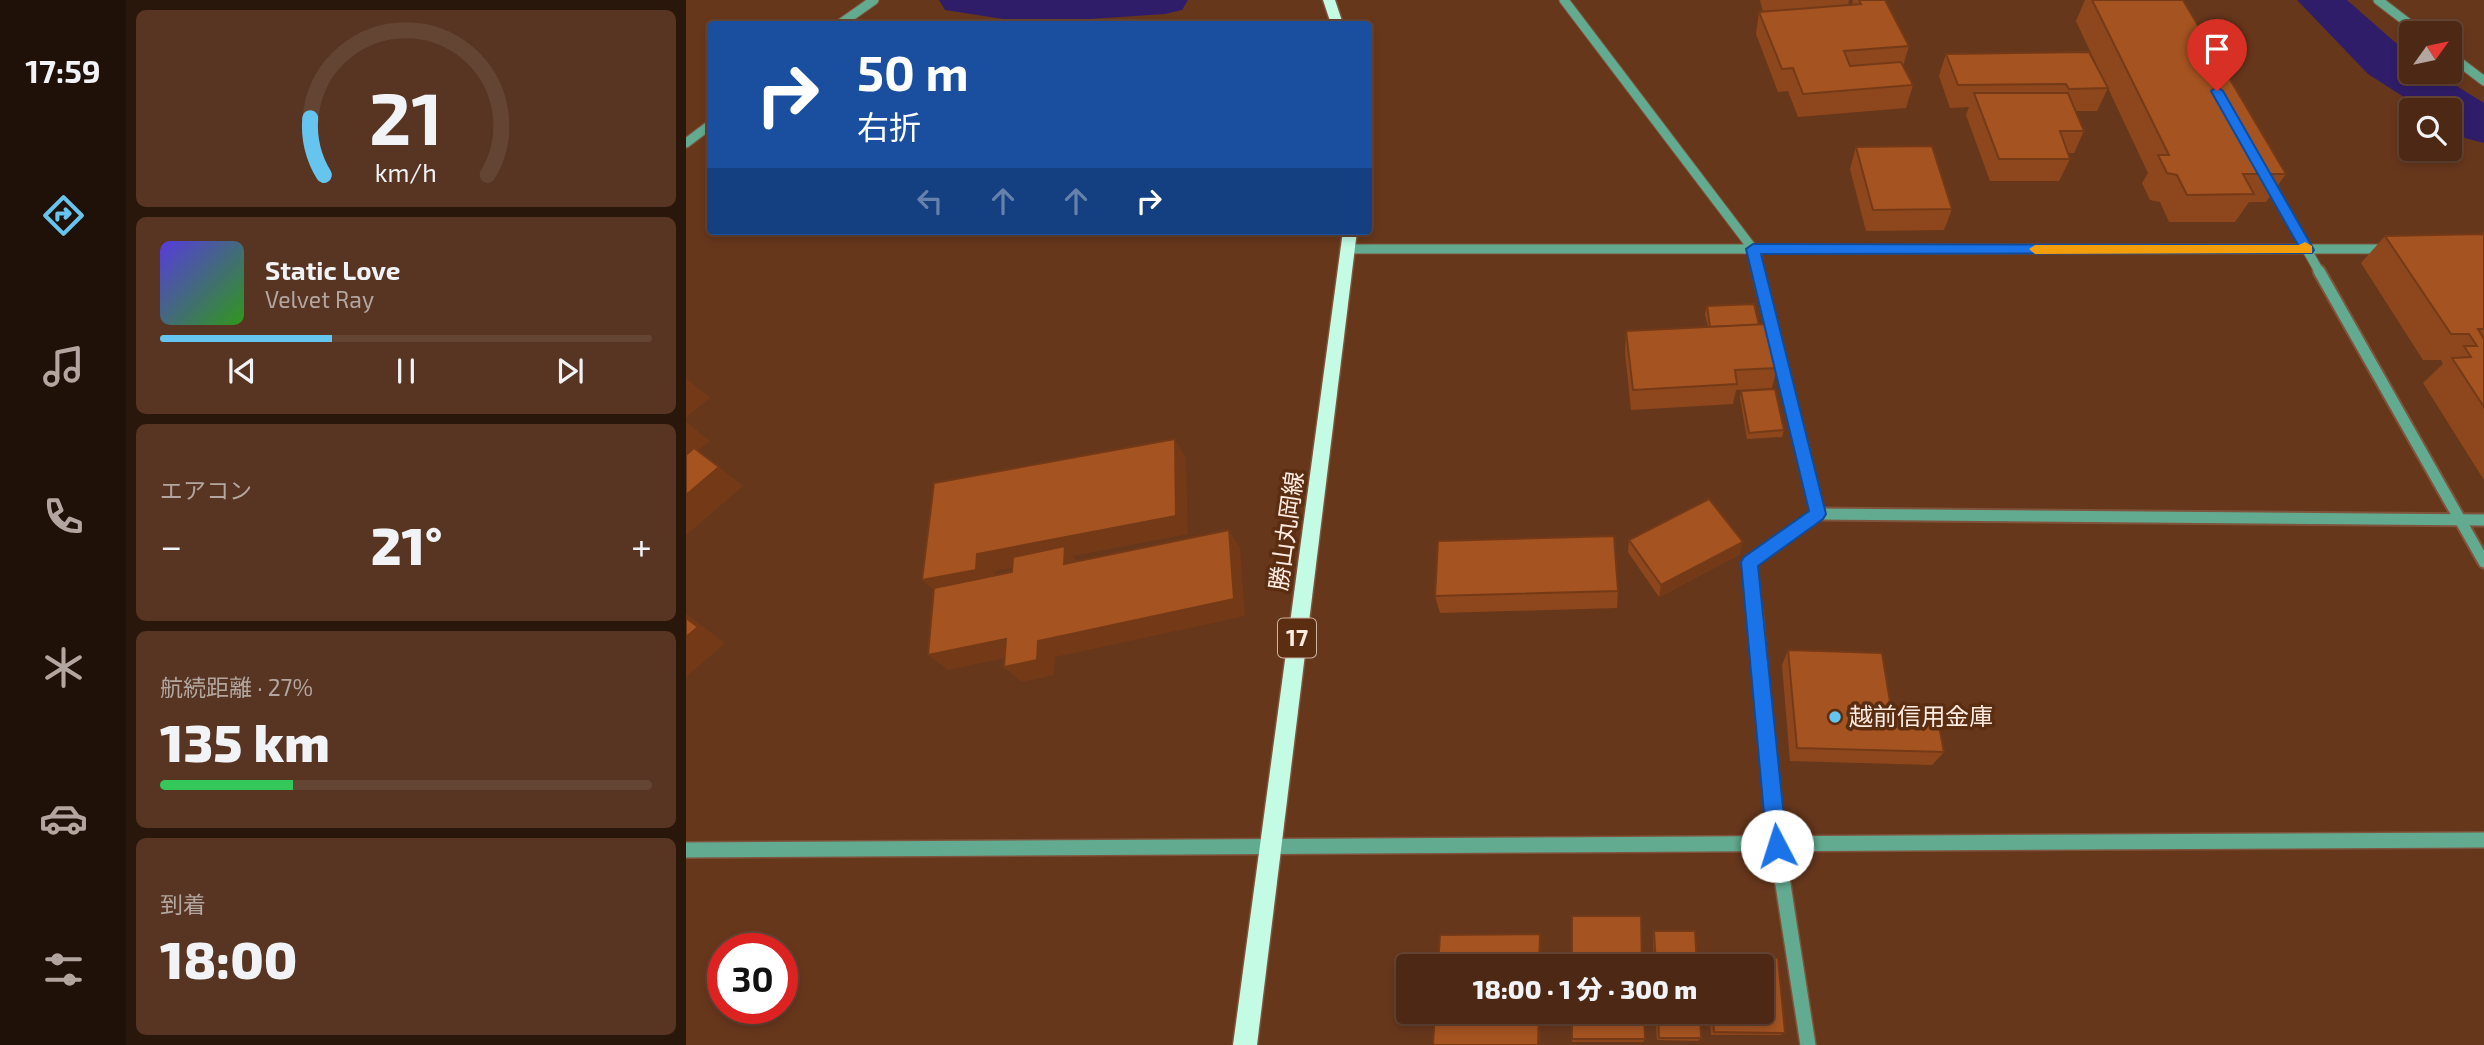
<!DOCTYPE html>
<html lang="ja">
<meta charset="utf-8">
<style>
:root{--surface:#4d2915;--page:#573522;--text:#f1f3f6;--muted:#b3a6a0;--line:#644534;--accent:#65c5ee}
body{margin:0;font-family:"Exo 2","Noto Sans JP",sans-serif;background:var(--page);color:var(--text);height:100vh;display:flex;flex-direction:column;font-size:26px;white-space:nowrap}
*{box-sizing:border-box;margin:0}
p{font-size:23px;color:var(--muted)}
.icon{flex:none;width:38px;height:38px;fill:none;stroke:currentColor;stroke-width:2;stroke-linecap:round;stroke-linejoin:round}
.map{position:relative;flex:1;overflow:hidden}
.panel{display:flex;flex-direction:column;gap:10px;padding:10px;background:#2a170c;width:560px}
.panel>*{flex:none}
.banner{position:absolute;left:21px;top:21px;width:665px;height:214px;border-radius:7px;box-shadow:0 4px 10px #0003,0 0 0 2px var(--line);background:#1a4fa0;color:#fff;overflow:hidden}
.needle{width:46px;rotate:57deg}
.controls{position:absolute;left:1713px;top:21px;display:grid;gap:14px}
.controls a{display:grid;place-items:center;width:63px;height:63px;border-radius:7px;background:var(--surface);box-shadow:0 4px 10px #0003,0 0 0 2px var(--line);font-size:35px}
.speed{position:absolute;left:21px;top:933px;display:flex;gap:14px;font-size:35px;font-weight:700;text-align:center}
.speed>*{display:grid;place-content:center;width:91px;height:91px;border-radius:50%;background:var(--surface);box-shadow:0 4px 10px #0003,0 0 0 2px var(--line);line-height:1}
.speed .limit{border:10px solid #d22;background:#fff;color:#111}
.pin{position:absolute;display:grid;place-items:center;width:60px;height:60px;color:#fff;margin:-72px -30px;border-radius:50% 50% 50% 0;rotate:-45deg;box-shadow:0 0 7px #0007}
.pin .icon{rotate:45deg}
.me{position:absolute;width:77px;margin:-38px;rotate:355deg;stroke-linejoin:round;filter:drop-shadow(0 0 5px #0008)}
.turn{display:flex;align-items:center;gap:24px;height:147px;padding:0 35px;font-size:32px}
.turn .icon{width:91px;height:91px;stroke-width:2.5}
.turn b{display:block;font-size:49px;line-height:60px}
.lanes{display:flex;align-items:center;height:66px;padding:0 35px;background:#0003;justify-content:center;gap:35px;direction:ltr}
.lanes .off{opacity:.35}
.big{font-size:52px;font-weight:800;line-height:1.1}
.panel .card{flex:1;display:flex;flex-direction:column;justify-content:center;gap:10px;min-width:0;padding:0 24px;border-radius:10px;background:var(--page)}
.panel .dial{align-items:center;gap:0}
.dial svg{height:182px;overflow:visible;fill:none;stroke:var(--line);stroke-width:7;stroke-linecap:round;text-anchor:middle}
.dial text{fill:var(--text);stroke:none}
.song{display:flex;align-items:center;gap:21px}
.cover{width:84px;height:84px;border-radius:10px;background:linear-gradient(135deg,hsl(250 70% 55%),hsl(110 70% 35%))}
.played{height:7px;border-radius:4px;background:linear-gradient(90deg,var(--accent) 35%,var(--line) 35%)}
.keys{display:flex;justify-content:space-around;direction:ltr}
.heat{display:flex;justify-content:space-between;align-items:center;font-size:38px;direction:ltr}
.charge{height:10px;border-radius:5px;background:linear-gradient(90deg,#34c759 27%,var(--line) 0)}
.trip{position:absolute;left:710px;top:954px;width:378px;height:70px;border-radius:7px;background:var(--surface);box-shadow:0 4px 10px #0003,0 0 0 2px var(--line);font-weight:800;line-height:70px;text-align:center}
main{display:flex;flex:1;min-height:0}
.menu{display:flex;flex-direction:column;width:126px;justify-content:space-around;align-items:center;background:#1f1008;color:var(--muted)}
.menu .icon{width:49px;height:49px}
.menu .selected{color:var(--accent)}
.menu b{font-size:32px;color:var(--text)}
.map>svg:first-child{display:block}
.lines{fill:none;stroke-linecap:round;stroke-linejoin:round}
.river{fill:#301d69;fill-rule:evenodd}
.minor-far2-casing{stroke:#7f543c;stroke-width:11}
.minor-far1-casing{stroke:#7f543c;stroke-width:15}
.minor-casing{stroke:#7f543c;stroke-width:18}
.major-casing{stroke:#7f543c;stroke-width:3}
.minor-far2{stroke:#62ab91;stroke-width:9}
.minor-far1{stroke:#62ab91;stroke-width:11}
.minor{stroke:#62ab91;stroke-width:15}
.major{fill:#c4fbe5;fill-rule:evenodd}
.wall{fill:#8e471c}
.shaded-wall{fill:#743a17}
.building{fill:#a55321;stroke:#743a17;stroke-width:2}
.route{fill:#1a73e8;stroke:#114b97;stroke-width:2}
.slow{fill:#f59e0b}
.poi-dot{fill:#65c5ee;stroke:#5b2d11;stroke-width:2.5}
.labels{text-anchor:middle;stroke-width:7;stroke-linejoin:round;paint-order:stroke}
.shield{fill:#5b2d11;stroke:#cdb3a4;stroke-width:2}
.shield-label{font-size:23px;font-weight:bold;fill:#feece3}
.street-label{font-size:24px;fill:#feece3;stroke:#5b2d11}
.poi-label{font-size:24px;fill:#feece3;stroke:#5b2d11;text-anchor:start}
</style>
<main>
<nav class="menu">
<b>17:59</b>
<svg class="icon selected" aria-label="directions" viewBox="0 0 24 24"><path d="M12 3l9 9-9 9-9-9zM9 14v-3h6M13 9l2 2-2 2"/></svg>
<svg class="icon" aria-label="music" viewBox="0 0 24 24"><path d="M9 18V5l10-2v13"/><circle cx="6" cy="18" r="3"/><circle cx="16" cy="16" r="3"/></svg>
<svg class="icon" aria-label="phone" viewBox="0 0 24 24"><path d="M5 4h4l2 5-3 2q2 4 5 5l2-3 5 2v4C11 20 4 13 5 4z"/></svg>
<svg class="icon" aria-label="climate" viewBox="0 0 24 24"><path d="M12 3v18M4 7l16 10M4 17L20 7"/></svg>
<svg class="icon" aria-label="car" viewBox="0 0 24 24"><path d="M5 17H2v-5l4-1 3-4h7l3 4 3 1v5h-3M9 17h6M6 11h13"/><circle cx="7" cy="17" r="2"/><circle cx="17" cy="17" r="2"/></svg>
<svg class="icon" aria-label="filters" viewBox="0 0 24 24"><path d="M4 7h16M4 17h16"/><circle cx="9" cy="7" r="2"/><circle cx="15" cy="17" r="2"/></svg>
</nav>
<section class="panel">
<div class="card dial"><svg viewBox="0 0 100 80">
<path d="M14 69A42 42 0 1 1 86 69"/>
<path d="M14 69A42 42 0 0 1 8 44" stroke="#65c5ee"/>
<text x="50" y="56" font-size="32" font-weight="700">21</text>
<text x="50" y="72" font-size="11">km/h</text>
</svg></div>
<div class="card">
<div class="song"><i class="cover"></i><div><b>Static Love</b><p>Velvet Ray</p></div></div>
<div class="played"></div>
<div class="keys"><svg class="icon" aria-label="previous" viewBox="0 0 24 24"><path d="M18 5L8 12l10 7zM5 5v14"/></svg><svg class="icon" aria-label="pause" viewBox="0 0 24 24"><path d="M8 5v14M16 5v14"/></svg><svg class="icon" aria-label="next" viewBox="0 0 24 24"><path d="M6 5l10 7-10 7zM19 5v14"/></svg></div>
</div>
<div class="card"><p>エアコン</p>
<div class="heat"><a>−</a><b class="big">21°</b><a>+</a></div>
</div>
<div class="card"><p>航続距離 · 27%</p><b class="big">135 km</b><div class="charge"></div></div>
<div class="card"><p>到着</p><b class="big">18:00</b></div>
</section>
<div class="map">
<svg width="1798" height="1045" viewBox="0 0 1798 1045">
<rect width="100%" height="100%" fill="#67371c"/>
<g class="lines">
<g class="river">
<polygon points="253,0 502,0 496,10 479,14 344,23 259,10"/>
<polygon points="1611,0 1661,0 1726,57 1726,72 1748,72 1798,103 1798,143 1779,138 1764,128 1764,110 1738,110 1682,74"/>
</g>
<defs>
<g id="minor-far2">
<polyline points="878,0 1067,249 1073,273"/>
<polyline points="1692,0 1735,33"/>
<polyline points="154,24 188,0"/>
<polyline points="1764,55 1798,81"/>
<polyline points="0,143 24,125"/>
<polyline points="1581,179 1634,273"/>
<polyline points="663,249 1703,249"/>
</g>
<g id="minor-far1">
<polyline points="1633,271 1798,562"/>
<polyline points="1132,514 1798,520"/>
<polyline points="1069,615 1064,562 1132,514 1072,271"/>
</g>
<g id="minor">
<polyline points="1069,613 1091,846 1122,1045"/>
<path d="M 0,850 C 599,844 1199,845 1798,840"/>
</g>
<g id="major">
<polygon points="637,0 649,0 657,24 645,24"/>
<polygon points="657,231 671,231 571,1045 547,1045"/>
</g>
</defs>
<use href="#minor-far2" class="minor-far2-casing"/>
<use href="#minor-far1" class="minor-far1-casing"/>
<use href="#minor" class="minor-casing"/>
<use href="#major" class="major-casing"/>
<use href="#minor-far2" class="minor-far2"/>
<use href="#minor-far1" class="minor-far1"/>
<use href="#minor" class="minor"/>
<use href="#major" class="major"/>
</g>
<g class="wall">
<polygon points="1074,0 1163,0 1162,5 1166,5 1167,0 1199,0 1223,46 1217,66 1227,85 1220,108 1112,117 1102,91 1092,92 1070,34 1073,12 1077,12"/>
<polygon points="1399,0 1497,0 1600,174 1580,202 1563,202 1549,222 1483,222 1474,202 1464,200 1456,183 1462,173 1422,88 1411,111 1390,111 1398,131 1388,153 1382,153 1384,159 1373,181 1304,181 1280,115 1283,107 1264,108 1253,76 1260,54 1421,87 1390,21"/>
<polygon points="1170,147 1266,209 1258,230 1180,231 1164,169"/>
<polygon points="1798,234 1798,480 1737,383 1757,364 1755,360 1737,360 1675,263 1699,236"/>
<polygon points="1021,306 1073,325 1091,368 1086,388 1050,390 1047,404 945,410 939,352 940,331 1022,327 1019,314"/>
<polygon points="1055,391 1098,430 1096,437 1061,439 1054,398"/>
<polygon points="943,540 1054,554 973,597 942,552"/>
<polygon points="932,591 931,608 754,613 749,596"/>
<polygon points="1102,650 1206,714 1258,752 1246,765 1104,761 1096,665"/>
<polygon points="968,931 1011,966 968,966 967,936"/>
<polygon points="1023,958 1092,958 1099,1033 1094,1035 1025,1035 1023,1012 1076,1012 1076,966 1020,966 1020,962"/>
<polygon points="886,1012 959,1039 957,1042 886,1042"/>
<polygon points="969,1012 1014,1012 1015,1038 1012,1041 971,1040"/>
</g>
<g class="shaded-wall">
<polygon points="0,378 24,398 0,417"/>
<polygon points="0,422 24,441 8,453 0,482"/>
<polygon points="489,439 500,458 502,534 387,556 394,564 378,564 378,558 309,571 308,587 256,597 236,580 291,554"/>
<polygon points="33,467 57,486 0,535 0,495"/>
<polygon points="543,530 554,548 559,616 369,657 368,675 336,682 318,667 352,641"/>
<polygon points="1057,542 1054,554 973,597 975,585"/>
<polygon points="0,614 39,643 0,677"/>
<polygon points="320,639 338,654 262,670 242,655"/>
<polygon points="854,934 855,942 855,966 853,966"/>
<polygon points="853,1012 855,1012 854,1045 852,1045"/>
</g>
<g class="building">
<polygon points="1173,0 1199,0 1223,46 1158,51 1164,66 1215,62 1227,85 1117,94 1107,68 1096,69 1073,12 1175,4"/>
<polygon points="1406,0 1497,0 1600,174 1557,174 1568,194 1501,195 1491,175 1481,173 1472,155 1483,155"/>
<polygon points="1403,52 1422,88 1383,89 1380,84 1272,85 1260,54"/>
<polygon points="1288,93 1382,93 1398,131 1374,131 1384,159 1313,159"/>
<polygon points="1246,146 1266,209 1187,210 1170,147"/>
<polygon points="1798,234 1798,329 1792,329 1798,339 1798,407 1766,358 1785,357 1778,346 1791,346 1783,334 1765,334 1699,236"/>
<polygon points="1068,304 1073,325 1024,327 1021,306"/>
<polygon points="1081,324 1091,368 1049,370 1051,384 947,390 940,331"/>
<polygon points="1089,389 1098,430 1063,433 1055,391"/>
<polygon points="489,439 490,516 291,554 290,570 236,580 248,483"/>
<polygon points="8,448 33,467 0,495 0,455"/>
<polygon points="1023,499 1057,542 975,585 943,540"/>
<polygon points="543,530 548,599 352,641 351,660 318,667 320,639 242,655 248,588 326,572 327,557 379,546 378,564"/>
<polygon points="928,536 932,591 749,596 752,541"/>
<polygon points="0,618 12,627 0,637"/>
<polygon points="1102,650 1196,653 1206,714 1251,715 1258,752 1111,748"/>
<polygon points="886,916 955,916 956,966 886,966"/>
<polygon points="968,931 1009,931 1011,966 970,966"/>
<polygon points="854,934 853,966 752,966 754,935"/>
<polygon points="1023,958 1092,958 1099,1033 1028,1032 1027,1012 1076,1012 1076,966 1024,966"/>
<polygon points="749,1012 853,1012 852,1045 747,1045"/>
<polygon points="886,1012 958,1012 959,1039 886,1039"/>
<polygon points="972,1012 1014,1012 1015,1038 973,1038"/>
</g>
<polygon class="route" points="1531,87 1537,91 1628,250 1626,253 1075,254 1140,514 1137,519 1072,566 1101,846 1098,852 1091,855 1084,852 1081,846 1055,562 1058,557 1123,511 1060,249 1067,244 1612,245 1525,91"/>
<polygon class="slow" points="1619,242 1626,246 1626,253 1349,254 1343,249 1349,245 1613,245"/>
<circle class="poi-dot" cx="1149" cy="717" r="7"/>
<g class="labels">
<rect class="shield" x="592" y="618.5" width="38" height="39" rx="5"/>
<g class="shield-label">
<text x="611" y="646">17</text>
</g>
<g class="street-label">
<text transform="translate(601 531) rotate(-82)" y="8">勝山丸岡線</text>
</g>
<g class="poi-label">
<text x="1163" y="725">越前信用金庫</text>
</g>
</g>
</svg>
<div class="controls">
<a><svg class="needle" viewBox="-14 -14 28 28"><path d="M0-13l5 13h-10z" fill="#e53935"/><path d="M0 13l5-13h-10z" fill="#b3a6a0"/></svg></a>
<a><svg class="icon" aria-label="search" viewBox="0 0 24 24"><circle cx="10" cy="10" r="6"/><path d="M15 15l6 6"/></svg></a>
</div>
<div class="speed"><div class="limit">30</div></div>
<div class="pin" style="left:1531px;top:91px;background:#d93025"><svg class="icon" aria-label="arrive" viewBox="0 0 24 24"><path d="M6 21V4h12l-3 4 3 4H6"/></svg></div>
<svg class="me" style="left:1091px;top:846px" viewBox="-20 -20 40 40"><circle r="19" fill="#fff"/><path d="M0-13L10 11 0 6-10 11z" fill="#1a73e8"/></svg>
<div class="trip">18:00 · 1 分 · 300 m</div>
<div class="banner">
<div class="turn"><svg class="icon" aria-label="right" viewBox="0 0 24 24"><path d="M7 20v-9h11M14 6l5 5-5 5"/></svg><div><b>50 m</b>右折</div></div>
<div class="lanes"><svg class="icon off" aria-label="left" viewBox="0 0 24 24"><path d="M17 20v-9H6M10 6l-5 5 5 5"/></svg><svg class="icon off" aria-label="ahead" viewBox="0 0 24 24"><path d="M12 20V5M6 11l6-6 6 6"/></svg><svg class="icon off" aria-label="ahead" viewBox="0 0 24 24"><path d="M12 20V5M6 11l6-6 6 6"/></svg><svg class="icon" aria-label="right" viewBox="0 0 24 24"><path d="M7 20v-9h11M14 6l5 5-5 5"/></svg></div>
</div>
</div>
</main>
